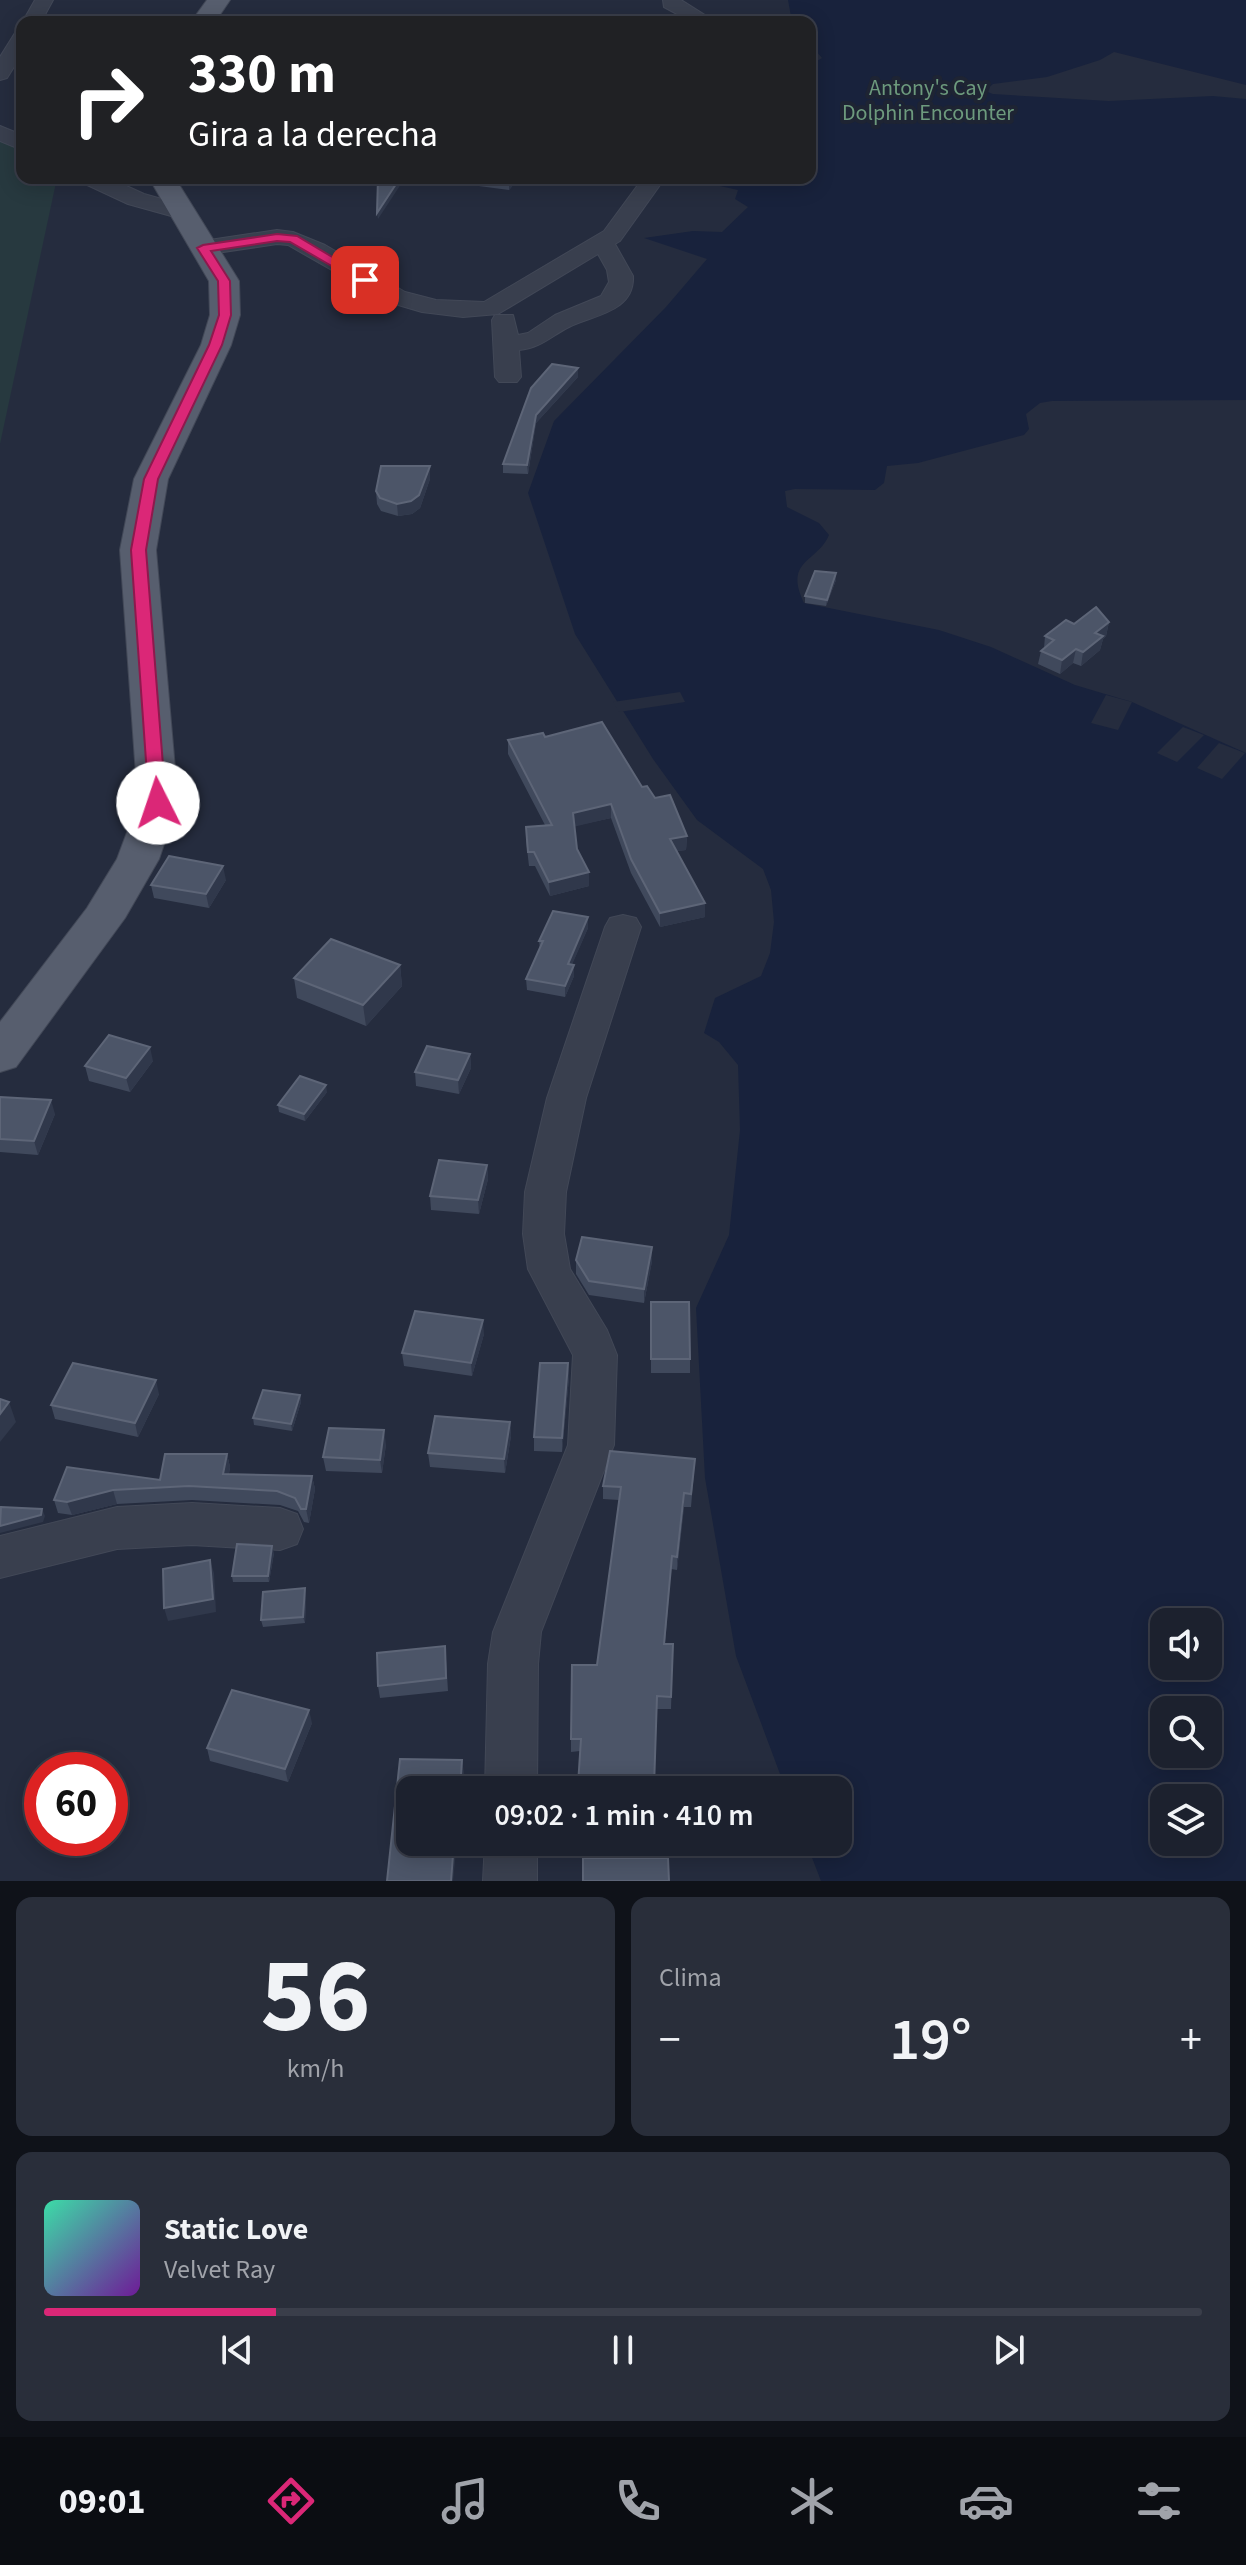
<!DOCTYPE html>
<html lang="es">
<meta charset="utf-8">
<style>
:root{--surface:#1c212e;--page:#292e3a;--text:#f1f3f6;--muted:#a0a3aa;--line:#3a3e4a;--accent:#db2777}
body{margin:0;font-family:"Source Sans 3",sans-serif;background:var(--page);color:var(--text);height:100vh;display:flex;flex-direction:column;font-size:30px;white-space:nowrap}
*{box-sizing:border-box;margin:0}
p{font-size:26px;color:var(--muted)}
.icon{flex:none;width:44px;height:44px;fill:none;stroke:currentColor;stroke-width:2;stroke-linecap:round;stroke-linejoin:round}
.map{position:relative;height:1881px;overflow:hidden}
.details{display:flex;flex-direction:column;gap:16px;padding:16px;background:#0f1219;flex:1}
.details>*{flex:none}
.banner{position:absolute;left:16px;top:16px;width:800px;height:168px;border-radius:16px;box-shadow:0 4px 20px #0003,0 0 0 2px var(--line);background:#202124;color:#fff;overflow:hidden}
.fabs{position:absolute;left:1150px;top:1608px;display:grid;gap:16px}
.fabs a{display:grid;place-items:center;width:72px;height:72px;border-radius:16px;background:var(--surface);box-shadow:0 4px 20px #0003,0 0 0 2px var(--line);font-size:40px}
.speed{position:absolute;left:24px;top:1752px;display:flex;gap:16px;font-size:40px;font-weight:700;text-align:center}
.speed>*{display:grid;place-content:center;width:104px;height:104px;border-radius:50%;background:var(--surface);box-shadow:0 4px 20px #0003,0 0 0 2px var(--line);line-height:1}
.speed .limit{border:12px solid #d22;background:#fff;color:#111}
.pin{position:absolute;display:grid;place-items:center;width:68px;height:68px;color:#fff;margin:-34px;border-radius:16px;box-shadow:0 4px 12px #0006}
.me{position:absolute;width:88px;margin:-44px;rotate:356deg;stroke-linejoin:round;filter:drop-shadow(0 0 6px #0008)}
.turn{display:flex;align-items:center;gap:28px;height:168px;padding:0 40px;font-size:36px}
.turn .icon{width:104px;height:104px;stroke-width:2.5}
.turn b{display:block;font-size:56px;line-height:68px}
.big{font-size:60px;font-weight:600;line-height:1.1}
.details .tile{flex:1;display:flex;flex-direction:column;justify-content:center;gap:12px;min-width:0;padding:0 28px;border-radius:16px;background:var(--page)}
.details .dial{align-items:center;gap:0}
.dial b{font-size:104px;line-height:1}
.song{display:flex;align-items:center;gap:24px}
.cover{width:96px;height:96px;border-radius:12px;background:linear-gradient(135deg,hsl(160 70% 55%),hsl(280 70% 35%))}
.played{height:8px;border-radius:4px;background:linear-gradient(90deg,var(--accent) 20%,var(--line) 20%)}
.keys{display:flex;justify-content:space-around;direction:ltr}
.heat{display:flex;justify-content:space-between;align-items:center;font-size:44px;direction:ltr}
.details .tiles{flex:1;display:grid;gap:16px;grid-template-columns:1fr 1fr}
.tile:last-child{grid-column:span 2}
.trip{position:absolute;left:396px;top:1776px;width:456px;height:80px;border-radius:16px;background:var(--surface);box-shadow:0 4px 20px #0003,0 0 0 2px var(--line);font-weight:600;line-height:80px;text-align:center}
.dock{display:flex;height:128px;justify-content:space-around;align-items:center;background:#0b0d12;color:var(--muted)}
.dock .icon{width:56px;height:56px}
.dock .selected{color:var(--accent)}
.dock b{font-size:36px;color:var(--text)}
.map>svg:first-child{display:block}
.green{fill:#27393f}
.water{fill:#18223c;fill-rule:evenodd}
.pier{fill:#252c3e}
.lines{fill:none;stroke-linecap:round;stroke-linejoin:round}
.minor-casing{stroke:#424857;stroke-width:2}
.major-casing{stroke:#424857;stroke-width:2}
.minor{fill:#393f4e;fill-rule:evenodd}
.major{fill:#575e6e;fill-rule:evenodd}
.wall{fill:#40495c}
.shaded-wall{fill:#30384b}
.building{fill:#4c5568;stroke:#5d6577;stroke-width:2}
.route{fill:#db2777;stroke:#8e194d;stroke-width:2}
.labels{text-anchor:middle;stroke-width:8;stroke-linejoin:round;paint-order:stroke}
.far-park-label{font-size:22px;fill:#6d9a7d;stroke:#1e2433}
</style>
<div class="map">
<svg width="1246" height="1881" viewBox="0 0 1246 1881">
<rect width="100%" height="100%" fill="#252c3e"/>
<polygon class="green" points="22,129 22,178 57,178 0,444 0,132"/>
<path class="water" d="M 788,0 L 1246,0 L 1246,85 L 1114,52 L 1100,60 L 1047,77 L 993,84 L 985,91 L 993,94 L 1109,101 L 1213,96 L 1246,99 L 1246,400 L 1052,401 L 1040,403 L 1026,414 L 1029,429 L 1024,435 L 918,463 L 887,466 L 884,483 L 875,490 L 795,489 L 785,491 L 787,507 L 819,523 L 829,535 C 818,562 783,560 804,603 L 939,630 L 991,647 L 1075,685 L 1132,702 L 1246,753 L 1246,1881 L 821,1881 L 806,1842 L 838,1842 L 838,1790 L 786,1790 L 736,1656 L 705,1478 L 696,1308 L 729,1235 L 740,1130 L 738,1065 L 719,1042 L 704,1033 L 715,998 L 761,976 L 770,953 L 774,922 L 771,890 L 763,869 L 697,820 L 653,759 L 575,634 L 528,493 L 554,421 L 666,307 L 707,259 L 644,238 L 693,231 L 722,232 L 748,207 L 735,199 L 738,190 L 711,184 L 712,178 L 810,178 L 810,65 L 822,58 L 810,44 L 810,22 L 792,22 ZM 1164,1622 L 1208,1622 L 1208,1666 L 1164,1666 ZM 1164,1710 L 1208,1710 L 1208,1754 L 1164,1754 ZM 1164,1798 L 1208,1798 L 1208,1842 L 1164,1842 Z"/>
<g class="pier">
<polygon points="680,692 685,702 619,712 613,702"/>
<polygon points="1106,695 1132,702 1118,730 1091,723"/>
<polygon points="1183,727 1204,735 1177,762 1157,753"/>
<polygon points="1219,743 1245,753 1222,779 1197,768"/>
</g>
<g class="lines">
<defs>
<g id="minor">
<polygon points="35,0 53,0 41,22 22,23"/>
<polygon points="663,0 681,0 716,22 692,22 664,7"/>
<polygon points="22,31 22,54 7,78 0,80 0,57 15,33"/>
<polygon points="0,126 22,135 22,150 0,141"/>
<polygon points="80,178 109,178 144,194 190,207 193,212 190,217 182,219 128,204 83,183"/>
<path d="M 643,178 L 665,178 L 620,241 L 615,244 L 633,276 C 635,312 593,315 569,327 C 551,336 541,348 519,350 L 521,377 L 517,382 L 499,382 L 495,377 L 492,320 L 495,315 L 513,315 L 518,335 L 528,333 L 555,315 L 601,296 L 609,282 L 607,270 L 598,254 L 498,314 L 463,317 L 422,312 L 388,302 L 288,245 L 277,244 L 203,255 L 195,253 L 191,248 L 195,243 L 203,241 L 277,230 L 293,232 L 325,245 L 405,292 L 436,300 L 484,302 L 604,231 Z"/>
<polygon points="623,915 636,918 641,927 586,1098 566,1192 564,1234 570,1269 607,1330 617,1355 614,1445 541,1632 538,1664 537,1790 485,1790 488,1664 493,1632 568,1445 573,1355 528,1269 523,1234 525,1192 547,1098 605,927 610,918"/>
<polygon points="192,1503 280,1508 297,1514 303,1529 297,1544 280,1550 192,1545 117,1549 0,1578 0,1536 117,1507"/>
<polygon points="485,1842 537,1842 537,1881 483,1881"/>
</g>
<g id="major">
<polygon points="207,0 230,0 215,22 191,22"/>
<polygon points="149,178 175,178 239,281 240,315 231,345 168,479 156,550 178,803 159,859 125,918 16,1067 0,1072 0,1022 87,908 117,859 138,803 120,550 134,479 201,345 210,315 209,281"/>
</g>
</defs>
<use href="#minor" class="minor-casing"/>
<use href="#major" class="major-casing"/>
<use href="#minor" class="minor"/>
<use href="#major" class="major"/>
</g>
<g class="wall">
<polygon points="471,178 519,178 509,190 471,185"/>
<polygon points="578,377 536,423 528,474 503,473 503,464 531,388"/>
<polygon points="430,479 420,508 412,514 398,516 381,511 377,504 376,491"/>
<polygon points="836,580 826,606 805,603 805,596"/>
<polygon points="1109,622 1106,636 1103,639 1100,650 1081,666 1073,663 1060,674 1038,664 1041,651 1044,648 1045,636 1074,624"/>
<polygon points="545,737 642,787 655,798 687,836 686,850 677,851 705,903 705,917 660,927 631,873 611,818 574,826 577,849 589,872 589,886 550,896 535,866 529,866 526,840 526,827 545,825 508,754 508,740"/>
<polygon points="226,880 209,908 154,898 151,885"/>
<polygon points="588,917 588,928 572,964 574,976 565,997 527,990 526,979 540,950 539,941"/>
<polygon points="400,965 402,986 366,1026 297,998 294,978"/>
<polygon points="470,1054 471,1068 459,1094 416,1086 415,1072"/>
<polygon points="153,1061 130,1092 89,1081 85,1066"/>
<polygon points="327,1092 305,1121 279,1112 278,1105"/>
<polygon points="0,1097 55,1114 38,1155 0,1152"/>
<polygon points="487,1165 488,1179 479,1214 431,1210 430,1196"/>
<polygon points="652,1247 652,1261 644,1303 589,1295 576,1274 576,1260"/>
<polygon points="651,1302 690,1359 690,1373 651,1373"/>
<polygon points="484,1334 472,1376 404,1366 402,1353"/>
<polygon points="568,1363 569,1377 562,1452 534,1451 534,1437"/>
<polygon points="159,1394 138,1437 55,1419 51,1405"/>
<polygon points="300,1395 301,1402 292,1431 254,1425 253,1418"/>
<polygon points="510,1422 511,1436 505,1473 430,1467 428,1453"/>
<polygon points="386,1444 382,1473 326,1471 323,1457"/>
<polygon points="227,1454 230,1467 229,1474 312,1476 315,1489 309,1523 304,1522 298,1511 280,1505 192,1500 117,1504 72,1515 58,1513 54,1500 160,1480"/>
<polygon points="694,1472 691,1507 684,1507 677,1570 671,1569 665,1644 673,1644 671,1709 657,1709 654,1790 578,1790 580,1751 571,1752 571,1739 597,1665 619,1500 603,1499 603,1486"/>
<polygon points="274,1553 269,1582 233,1582 232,1576"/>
<polygon points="306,1595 305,1623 263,1627 261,1620"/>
<polygon points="446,1659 448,1691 380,1698 378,1686"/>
<polygon points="312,1723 288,1782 210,1761 207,1748"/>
</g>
<g class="shaded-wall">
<polygon points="400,178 405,178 378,219 377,213"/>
<polygon points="513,178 519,178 509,190 509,183"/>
<polygon points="578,368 578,377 536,423 528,474 527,465 536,415"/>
<polygon points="430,466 430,479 420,508 412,514 398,516 397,504"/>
<polygon points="836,573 836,580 826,606 827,600"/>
<polygon points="1109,622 1106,636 1103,639 1100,650 1081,666 1083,652 1095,633"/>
<polygon points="1076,649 1073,663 1060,674 1062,660"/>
<polygon points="611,804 611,818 573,827 573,813"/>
<polygon points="687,836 686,850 670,852 670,839"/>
<polygon points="223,866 226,880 209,908 206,894"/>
<polygon points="589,872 589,886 550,896 549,882"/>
<polygon points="705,903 705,917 660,927 660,913"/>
<polygon points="588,917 588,928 568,974 568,964"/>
<polygon points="400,965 402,986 366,1026 363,1005"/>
<polygon points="574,965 574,976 565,997 565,986"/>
<polygon points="150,1047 153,1061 130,1092 126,1078"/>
<polygon points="470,1054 471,1068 459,1094 458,1080"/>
<polygon points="326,1085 327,1092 305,1121 304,1114"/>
<polygon points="51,1100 55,1114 38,1155 34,1141"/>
<polygon points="487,1165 488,1179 479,1214 478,1200"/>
<polygon points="652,1247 652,1261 644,1303 644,1289"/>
<polygon points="483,1320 484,1334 472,1376 471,1363"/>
<polygon points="568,1363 569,1377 562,1452 562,1438"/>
<polygon points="156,1380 159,1394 138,1437 135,1423"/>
<polygon points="300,1395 301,1402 292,1431 291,1424"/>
<polygon points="9,1402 16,1422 0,1442 0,1414"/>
<polygon points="510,1422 511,1436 505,1473 504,1459"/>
<polygon points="384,1430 386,1444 382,1473 380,1460"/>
<polygon points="227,1454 230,1467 226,1487 223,1474"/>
<polygon points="312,1476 315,1489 309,1523 306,1509"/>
<polygon points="113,1490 117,1504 72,1515 67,1502"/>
<polygon points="684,1493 684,1507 677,1570 677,1557"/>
<polygon points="42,1509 45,1516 43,1522 0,1533 0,1526"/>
<polygon points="272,1546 274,1553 269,1582 268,1576"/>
<polygon points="210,1560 214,1573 216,1612 168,1621 164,1608"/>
<polygon points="305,1588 306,1595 305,1623 303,1617"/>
<polygon points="309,1710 312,1723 288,1782 285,1769"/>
<polygon points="462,1760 464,1773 462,1790 460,1790"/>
<polygon points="454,1842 457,1842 453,1881 451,1881"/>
</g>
<g class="building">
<polygon points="378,178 400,178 377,213"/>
<polygon points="471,178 513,178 509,183"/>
<polygon points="552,364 578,368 536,415 527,465 503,464 531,388"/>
<polygon points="381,466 430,466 419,495 411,501 397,504 380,498 376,491"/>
<polygon points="815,571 836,573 827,600 805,596"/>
<polygon points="1096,607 1109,622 1095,633 1103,636 1083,652 1076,649 1062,660 1041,651 1054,640 1045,636 1066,620 1074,624"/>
<polygon points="602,722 642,787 647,786 655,798 670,795 687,836 670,839 705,903 660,913 631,859 611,804 573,813 577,849 589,872 549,882 534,852 528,852 526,827 552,825 508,740 543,733 545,737"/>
<polygon points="169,856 223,866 206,894 151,885"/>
<polygon points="553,911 588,917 568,964 574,965 565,986 526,979 543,941 539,941"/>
<polygon points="331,939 400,965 363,1005 294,978"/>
<polygon points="109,1035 150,1047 126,1078 85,1066"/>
<polygon points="427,1046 470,1054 458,1080 415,1072"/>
<polygon points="300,1076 326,1085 304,1114 278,1105"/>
<polygon points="0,1097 51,1100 34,1141 0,1139"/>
<polygon points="439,1160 487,1165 478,1200 430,1196"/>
<polygon points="582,1237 652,1247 644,1289 589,1281 576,1260"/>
<polygon points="651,1302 689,1302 690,1359 651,1359"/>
<polygon points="415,1311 483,1320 471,1363 402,1353"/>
<polygon points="73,1363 156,1380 135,1423 51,1405"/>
<polygon points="540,1363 568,1363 562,1438 534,1437"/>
<polygon points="263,1390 300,1395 291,1424 253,1418"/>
<polygon points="0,1399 9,1402 0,1414"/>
<polygon points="435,1416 510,1422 504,1459 428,1453"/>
<polygon points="329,1428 384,1430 380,1460 323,1457"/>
<polygon points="610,1451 695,1459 691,1494 684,1493 677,1557 672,1556 664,1644 673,1644 671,1697 657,1696 654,1787 578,1785 581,1739 571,1739 572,1665 597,1665 621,1487 603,1486"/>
<polygon points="165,1454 227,1454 223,1474 312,1476 306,1509 301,1509 295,1498 277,1491 189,1486 113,1490 67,1502 54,1500 67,1467 160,1480"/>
<polygon points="1,1507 42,1509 41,1515 0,1526"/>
<polygon points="237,1544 272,1546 268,1576 232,1576"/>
<polygon points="210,1560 213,1599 164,1608 163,1569"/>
<polygon points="305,1588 303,1617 261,1620 263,1592"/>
<polygon points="445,1646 446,1678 378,1686 377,1653"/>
<polygon points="232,1690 309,1710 285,1769 207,1748"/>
<polygon points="400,1759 462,1760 460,1790 410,1790 410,1842 454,1842 451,1881 387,1881"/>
<polygon points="583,1858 668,1858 669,1881 583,1881"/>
</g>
<polygon class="route" points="277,234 297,236 371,280 361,283 290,242 277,241 211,251 230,281 231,315 222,345 158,479 146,550 166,803 158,808 149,803 131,550 144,479 209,345 219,315 218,281 197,248 203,245"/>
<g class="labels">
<g class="far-park-label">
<text x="928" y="95">Antony's Cay<tspan x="928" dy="25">Dolphin Encounter</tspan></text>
</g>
</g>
</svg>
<div class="fabs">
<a><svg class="icon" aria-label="sound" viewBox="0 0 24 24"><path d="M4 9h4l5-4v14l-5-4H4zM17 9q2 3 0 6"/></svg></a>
<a><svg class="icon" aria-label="search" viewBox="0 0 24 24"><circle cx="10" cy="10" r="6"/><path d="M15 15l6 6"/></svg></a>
<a><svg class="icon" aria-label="layers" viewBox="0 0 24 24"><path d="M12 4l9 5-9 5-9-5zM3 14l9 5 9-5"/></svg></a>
</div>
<div class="speed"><div class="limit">60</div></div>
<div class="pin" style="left:365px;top:280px;background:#d93025"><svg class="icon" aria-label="arrive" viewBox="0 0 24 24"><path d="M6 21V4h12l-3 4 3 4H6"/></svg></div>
<svg class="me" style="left:158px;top:803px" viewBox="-20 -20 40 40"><circle r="19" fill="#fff"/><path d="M0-13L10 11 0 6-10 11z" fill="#db2777"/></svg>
<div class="trip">09:02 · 1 min · 410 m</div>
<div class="banner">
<div class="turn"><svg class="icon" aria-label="right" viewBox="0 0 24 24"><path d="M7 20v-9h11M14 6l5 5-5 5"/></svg><div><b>330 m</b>Gira a la derecha</div></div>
</div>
</div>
<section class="details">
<div class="tiles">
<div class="tile dial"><b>56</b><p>km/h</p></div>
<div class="tile"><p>Clima</p>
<div class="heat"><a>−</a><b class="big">19°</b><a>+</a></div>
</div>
<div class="tile">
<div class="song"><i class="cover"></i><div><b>Static Love</b><p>Velvet Ray</p></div></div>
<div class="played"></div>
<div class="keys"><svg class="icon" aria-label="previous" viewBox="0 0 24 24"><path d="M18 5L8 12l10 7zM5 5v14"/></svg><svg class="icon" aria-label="pause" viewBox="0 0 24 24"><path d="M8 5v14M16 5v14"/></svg><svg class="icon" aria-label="next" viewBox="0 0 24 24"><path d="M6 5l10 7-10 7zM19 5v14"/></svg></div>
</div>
</div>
</section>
<nav class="dock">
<b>09:01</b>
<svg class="icon selected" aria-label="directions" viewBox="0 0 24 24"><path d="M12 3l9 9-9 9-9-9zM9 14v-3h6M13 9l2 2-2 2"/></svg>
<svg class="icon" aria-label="music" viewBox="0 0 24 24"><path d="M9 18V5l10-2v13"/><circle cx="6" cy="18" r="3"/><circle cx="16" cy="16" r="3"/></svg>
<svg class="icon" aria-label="phone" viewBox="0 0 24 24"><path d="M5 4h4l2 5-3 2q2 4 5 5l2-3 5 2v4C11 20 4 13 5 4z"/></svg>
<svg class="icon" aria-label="climate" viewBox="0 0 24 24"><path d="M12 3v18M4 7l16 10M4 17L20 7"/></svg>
<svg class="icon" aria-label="car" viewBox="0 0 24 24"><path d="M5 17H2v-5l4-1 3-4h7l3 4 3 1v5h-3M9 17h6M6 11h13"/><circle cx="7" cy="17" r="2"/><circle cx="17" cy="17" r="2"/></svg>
<svg class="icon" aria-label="filters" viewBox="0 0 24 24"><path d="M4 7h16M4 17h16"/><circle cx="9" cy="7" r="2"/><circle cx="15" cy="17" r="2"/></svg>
</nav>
